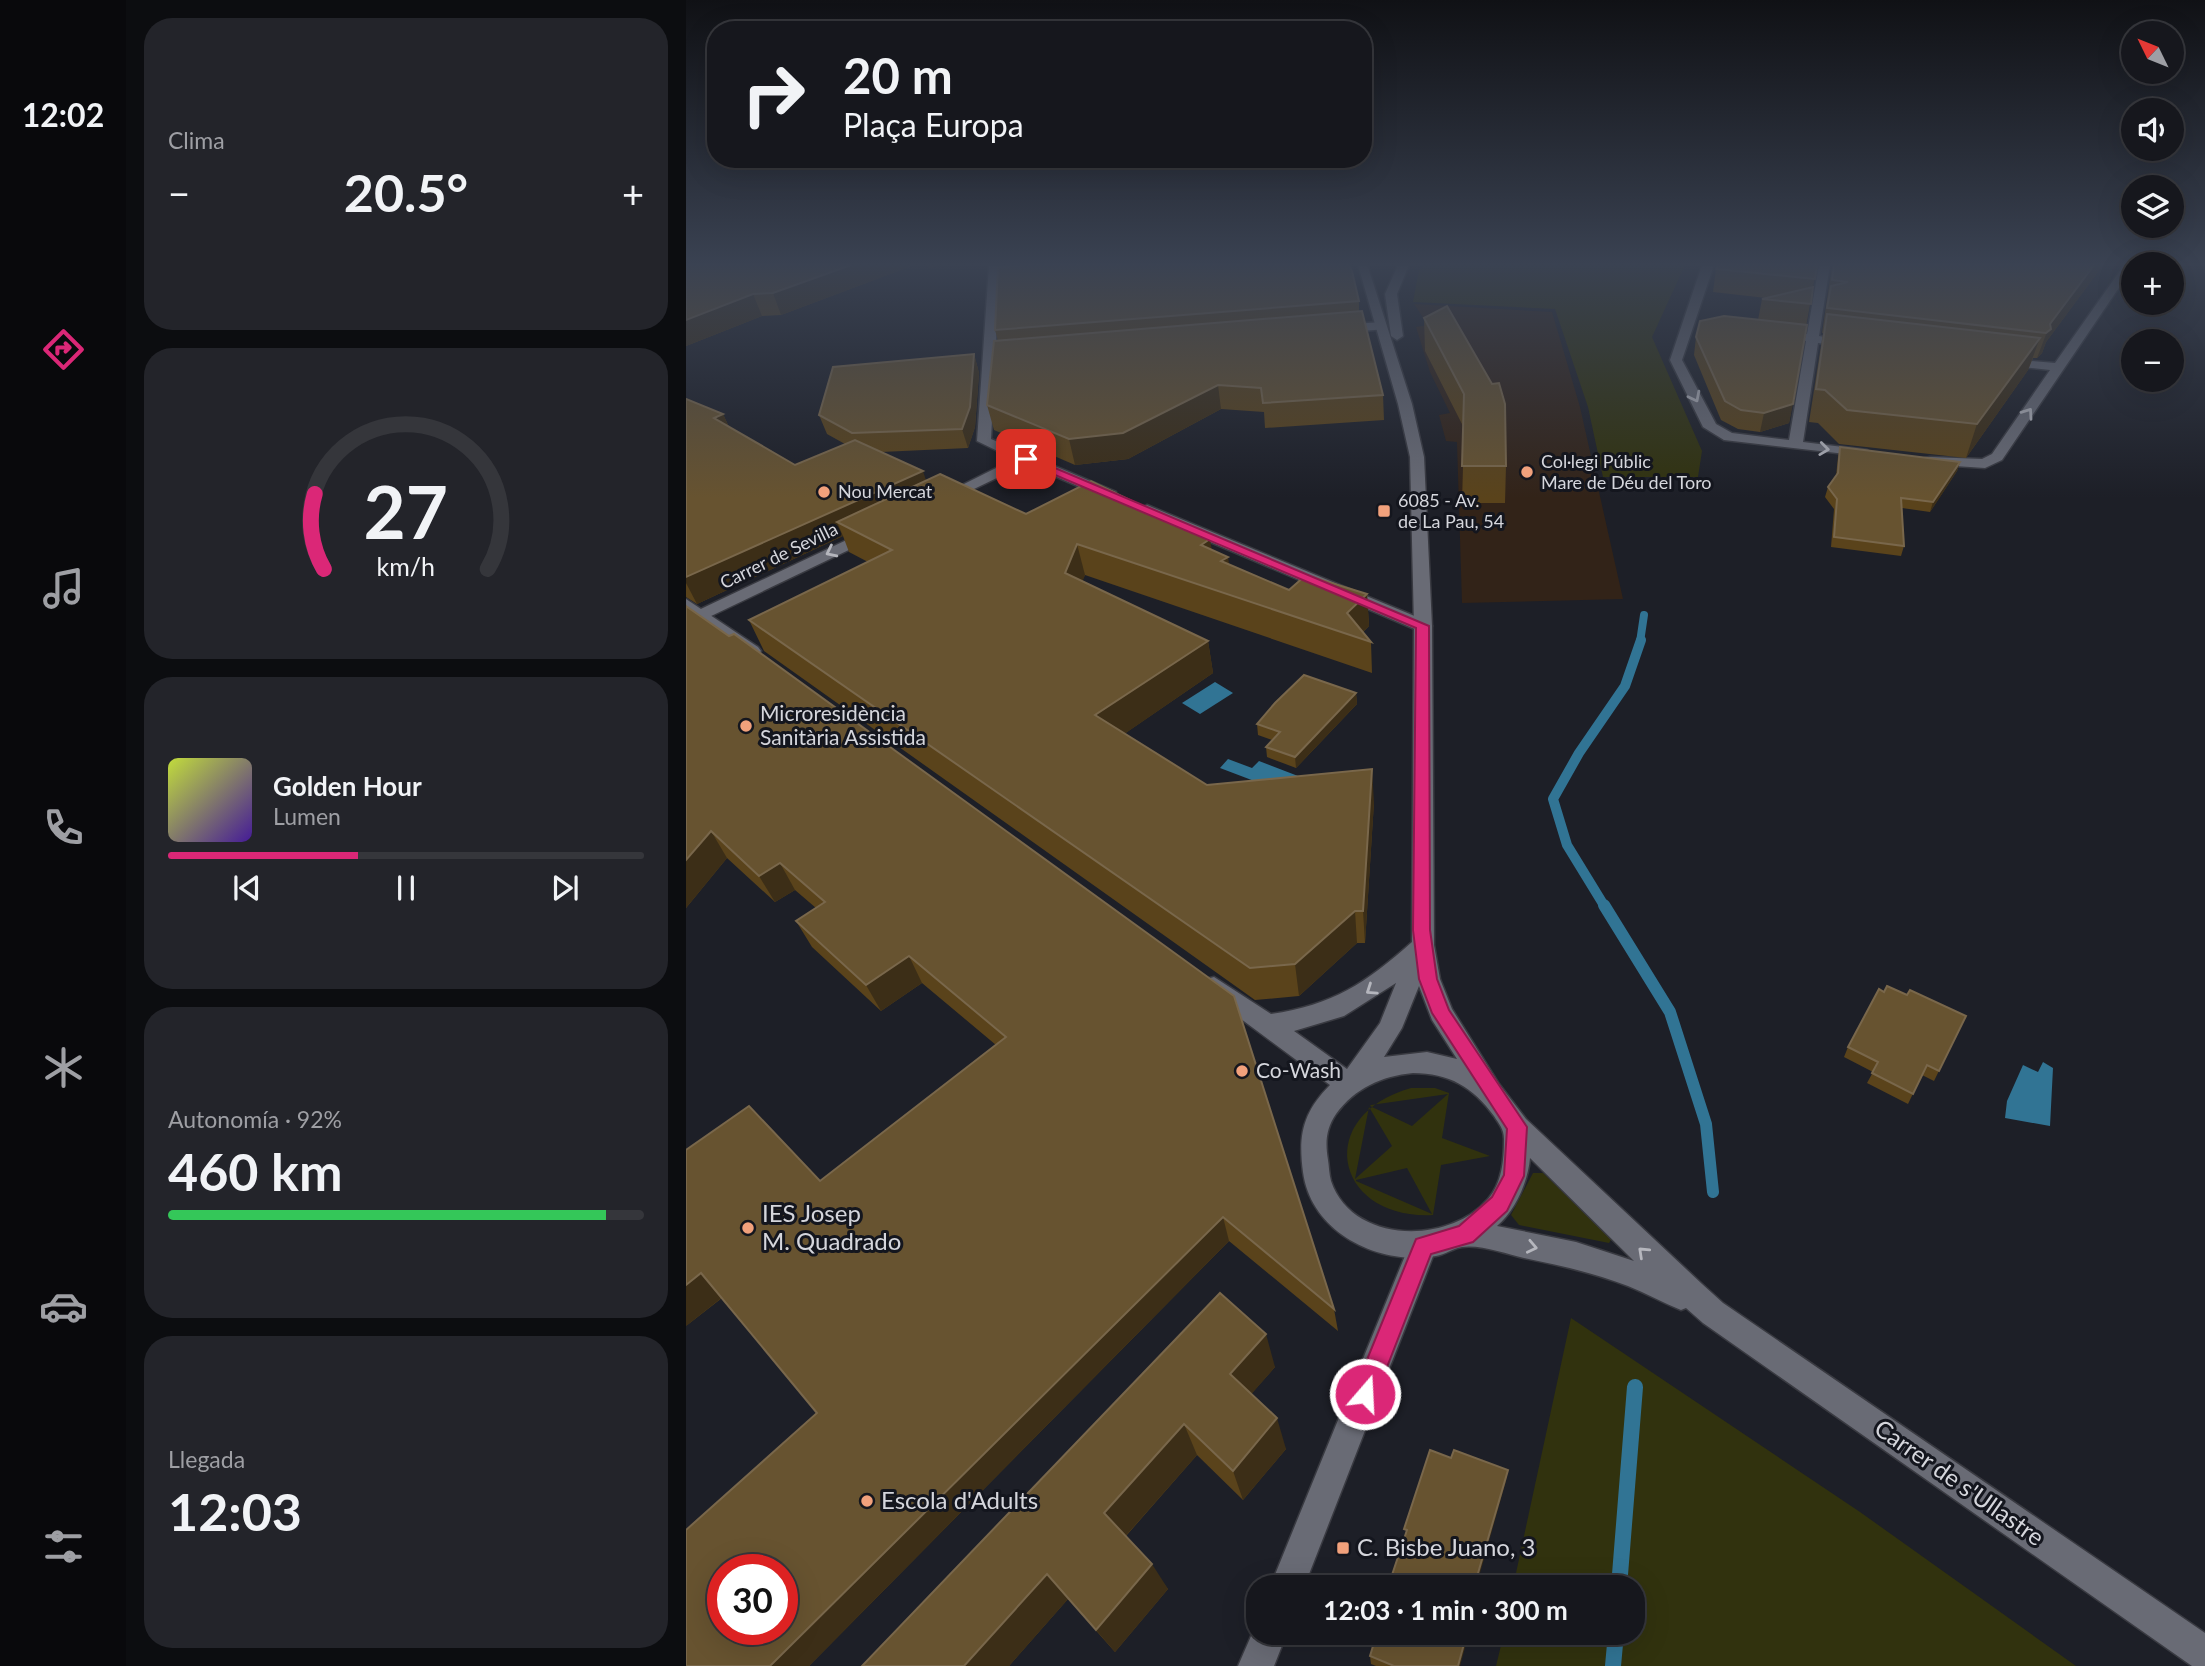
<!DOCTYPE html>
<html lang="es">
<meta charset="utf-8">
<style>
:root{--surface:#16171d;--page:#23242a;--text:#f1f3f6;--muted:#9e9fa4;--line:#35363b;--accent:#db2777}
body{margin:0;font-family:Lato,sans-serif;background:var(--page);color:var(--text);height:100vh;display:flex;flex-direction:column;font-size:26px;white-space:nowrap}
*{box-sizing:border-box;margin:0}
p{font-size:23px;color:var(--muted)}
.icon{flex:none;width:38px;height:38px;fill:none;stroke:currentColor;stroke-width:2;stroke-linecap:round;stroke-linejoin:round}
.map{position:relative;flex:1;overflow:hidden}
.details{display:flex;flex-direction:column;gap:18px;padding:18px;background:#0c0d10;width:560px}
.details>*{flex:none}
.guide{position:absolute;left:21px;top:21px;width:665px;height:147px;border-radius:28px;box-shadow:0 7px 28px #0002,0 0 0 2px var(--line);background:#16171d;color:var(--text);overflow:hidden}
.needle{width:46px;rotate:313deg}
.fabs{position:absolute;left:1435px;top:21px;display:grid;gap:14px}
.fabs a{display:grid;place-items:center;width:63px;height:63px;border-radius:50%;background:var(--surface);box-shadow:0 7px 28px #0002,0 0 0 2px var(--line);font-size:35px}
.speed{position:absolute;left:21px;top:1554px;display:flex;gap:14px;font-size:35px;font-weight:700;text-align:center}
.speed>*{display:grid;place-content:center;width:91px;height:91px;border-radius:50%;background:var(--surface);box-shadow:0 7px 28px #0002,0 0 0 2px var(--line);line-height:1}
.speed .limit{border:10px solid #d22;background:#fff;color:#111}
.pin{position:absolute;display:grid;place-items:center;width:60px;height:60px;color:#fff;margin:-30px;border-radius:14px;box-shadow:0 4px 10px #0006}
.me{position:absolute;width:77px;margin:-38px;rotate:19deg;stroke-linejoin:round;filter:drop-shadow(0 0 5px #0008)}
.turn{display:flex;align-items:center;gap:24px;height:147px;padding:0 21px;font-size:32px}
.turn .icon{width:91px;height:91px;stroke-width:2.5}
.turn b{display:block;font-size:49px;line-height:60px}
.big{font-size:52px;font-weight:700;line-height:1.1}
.details .tile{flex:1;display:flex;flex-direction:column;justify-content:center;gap:10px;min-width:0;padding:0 24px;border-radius:28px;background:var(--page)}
.details .dial{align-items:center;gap:0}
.dial svg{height:182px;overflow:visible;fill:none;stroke:var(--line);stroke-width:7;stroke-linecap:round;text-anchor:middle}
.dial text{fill:var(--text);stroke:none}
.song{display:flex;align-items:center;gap:21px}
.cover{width:84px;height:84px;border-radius:10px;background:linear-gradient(135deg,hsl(70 70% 55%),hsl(260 70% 35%))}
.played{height:7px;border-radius:4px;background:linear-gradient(90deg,var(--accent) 40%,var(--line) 40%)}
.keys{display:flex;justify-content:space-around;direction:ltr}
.heat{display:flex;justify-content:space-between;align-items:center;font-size:38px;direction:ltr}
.charge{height:10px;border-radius:5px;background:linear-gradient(90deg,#34c759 92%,var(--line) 0)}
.trip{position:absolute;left:560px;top:1575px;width:399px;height:70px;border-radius:28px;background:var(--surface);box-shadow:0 7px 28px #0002,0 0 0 2px var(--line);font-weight:700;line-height:70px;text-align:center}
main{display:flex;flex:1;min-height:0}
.tabs{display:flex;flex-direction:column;width:126px;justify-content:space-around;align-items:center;background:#09090c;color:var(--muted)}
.tabs .icon{width:49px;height:49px}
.tabs .active{color:var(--accent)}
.tabs b{font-size:32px;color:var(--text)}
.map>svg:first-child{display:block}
.education{fill:#322318}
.green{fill:#31320e;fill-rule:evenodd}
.water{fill:#317494}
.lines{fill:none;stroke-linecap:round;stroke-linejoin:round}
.stream-far3{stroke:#317494;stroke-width:8}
.stream-far2{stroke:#317494;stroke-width:10}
.stream-far1{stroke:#317494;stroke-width:12}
.stream{stroke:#317494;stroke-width:16}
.minor-casing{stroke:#393a41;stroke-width:3}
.tertiary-casing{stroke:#393a41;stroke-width:3}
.minor{fill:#696b75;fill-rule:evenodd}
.tertiary{fill:#696b75;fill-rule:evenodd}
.wall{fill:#5a431b}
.shaded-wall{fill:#3c2e17}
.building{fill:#675330;stroke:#79674b;stroke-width:2;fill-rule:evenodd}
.oneway{stroke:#b5b6bd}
.route{fill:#db2777;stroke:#8e194d;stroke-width:2}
.poi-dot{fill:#f1a17c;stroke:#14161e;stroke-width:2.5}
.labels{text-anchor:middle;stroke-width:6;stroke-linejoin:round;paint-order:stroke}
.far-poi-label{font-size:18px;fill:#d5d6dc;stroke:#14161e;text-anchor:start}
.far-street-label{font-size:18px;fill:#d5d6dc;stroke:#14161e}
.poi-label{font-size:21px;fill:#d5d6dc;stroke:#14161e;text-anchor:start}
.near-poi-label{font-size:24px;fill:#d5d6dc;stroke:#14161e;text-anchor:start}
.near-street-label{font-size:24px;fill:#d5d6dc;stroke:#14161e}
</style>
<main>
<nav class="tabs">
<b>12:02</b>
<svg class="icon active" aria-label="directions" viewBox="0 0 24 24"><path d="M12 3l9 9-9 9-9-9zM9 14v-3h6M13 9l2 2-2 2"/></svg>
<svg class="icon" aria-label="music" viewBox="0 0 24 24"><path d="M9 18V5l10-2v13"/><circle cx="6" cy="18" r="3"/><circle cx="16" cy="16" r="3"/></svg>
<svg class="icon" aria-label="phone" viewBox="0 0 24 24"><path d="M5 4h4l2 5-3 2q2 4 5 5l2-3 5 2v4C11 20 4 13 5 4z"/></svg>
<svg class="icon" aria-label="climate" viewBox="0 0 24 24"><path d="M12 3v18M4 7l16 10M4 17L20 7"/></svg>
<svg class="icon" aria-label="car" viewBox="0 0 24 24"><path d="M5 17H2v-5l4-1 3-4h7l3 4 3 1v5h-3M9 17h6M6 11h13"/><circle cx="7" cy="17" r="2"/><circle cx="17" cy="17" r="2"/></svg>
<svg class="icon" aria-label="filters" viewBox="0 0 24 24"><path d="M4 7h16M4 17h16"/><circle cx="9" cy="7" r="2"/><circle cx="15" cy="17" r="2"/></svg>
</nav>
<section class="details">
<div class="tile"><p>Clima</p>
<div class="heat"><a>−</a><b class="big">20.5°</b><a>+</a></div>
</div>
<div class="tile dial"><svg viewBox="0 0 100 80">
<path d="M14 69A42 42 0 1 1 86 69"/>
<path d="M14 69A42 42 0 0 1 10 36" stroke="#db2777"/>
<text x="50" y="56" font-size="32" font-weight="700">27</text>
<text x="50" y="72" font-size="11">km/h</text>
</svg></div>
<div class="tile">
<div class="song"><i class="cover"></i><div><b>Golden Hour</b><p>Lumen</p></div></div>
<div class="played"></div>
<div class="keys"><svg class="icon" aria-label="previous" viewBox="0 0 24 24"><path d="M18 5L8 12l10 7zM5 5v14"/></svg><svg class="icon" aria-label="pause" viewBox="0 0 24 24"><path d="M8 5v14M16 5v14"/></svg><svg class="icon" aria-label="next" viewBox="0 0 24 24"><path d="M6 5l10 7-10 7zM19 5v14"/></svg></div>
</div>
<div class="tile"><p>Autonomía · 92%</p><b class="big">460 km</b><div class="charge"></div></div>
<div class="tile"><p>Llegada</p><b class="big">12:03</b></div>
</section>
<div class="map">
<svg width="1519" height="1666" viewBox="0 0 1519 1666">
<rect width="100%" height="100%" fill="#1d1f27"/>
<polygon class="education" points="728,304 866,312 894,407 937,599 776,603 771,442 760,441 753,415 764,413 744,372 730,327 742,325"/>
<g class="green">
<polygon points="739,265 999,265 966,337 1016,451 1012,477 917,477 902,407 869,309 727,302 733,270"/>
<path d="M 725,1088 L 749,1088 L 763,1093 L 756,1138 L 804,1156 L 755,1165 L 747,1215 C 649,1220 626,1116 725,1088 ZM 762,1094 L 726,1126 L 684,1106 L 685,1105 ZM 683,1107 L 706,1146 L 669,1179 ZM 721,1168 L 746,1214 L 670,1181 L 670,1180 Z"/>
<polygon points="847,1173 857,1173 926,1238 923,1243 833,1225 825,1215"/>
<polygon points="885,1318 1174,1512 1390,1666 810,1666 818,1633 947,1633 947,1587 827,1587"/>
</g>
<g class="water">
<polygon points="529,682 547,693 514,714 496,703"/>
<polygon points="542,759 566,768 573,761 612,776 597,792 534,768"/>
<polygon points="1357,1062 1367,1068 1364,1126 1319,1118 1321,1101 1337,1065 1352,1072"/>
</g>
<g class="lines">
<polyline class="stream-far3" points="954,642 958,615"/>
<polyline class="stream-far2" points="919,907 881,845 867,799 893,753 939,686 955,640"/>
<polyline class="stream-far1" points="918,905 984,1012 1020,1124 1027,1192"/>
<g class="stream">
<polyline points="933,1587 949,1387"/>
<polyline points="927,1666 930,1633"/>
</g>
<defs>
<g id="minor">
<polygon points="303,265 314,265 305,439 430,492 430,498 420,498 340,464 261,502 251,502 248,499 328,459 291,441"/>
<polygon points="1016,265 1028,265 996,360 1030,424 1046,433 1103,440 1120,341 1085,334 1091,330 1121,334 1133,265 1144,265 1133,336 1170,343 1164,347 1132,343 1117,442 1181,450 1188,454 1186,457 1038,440 1017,427 984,360"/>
<polygon points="1438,265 1447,267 1316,460 1299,468 1239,464 1239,458 1244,457 1296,459 1306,454 1364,370 1317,365 1313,364 1313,358 1369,363"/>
<polygon points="696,322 700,323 700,329 653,333 647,329 653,325"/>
<polygon points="461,505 743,622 746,626 737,631 731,630 456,513 453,510"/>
<polygon points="186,528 194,533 192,536 0,628 0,616"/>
<polygon points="737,1233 747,1236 751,1246 618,1587 584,1587 723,1246 727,1236"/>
<polygon points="572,1620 572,1633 601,1633 588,1666 552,1666"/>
</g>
<g id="tertiary">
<path d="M 672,265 L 682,267 L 726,404 L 738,457 L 746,626 L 748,945 L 754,979 L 766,1009 L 813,1084 L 840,1119 L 1016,1284 L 1037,1303 L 1519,1633 L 1519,1666 L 1506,1666 L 1017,1323 L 1000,1308 L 995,1310 C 977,1303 960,1293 942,1286 C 908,1273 873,1265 838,1258 C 821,1254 793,1244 776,1247 C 767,1248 759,1255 750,1256 C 693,1266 625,1233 617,1172 C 612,1135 617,1112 644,1085 L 520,993 L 516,986 L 520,979 L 528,977 L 585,1014 C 647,1005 680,983 726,942 L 728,626 L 724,457 L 712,404 ZM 710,983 L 694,1023 L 661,1069 L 608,1031 L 658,1016 ZM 733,986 L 746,1020 L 771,1059 L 741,1052 L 698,1057 L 716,1028 ZM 727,1073 C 763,1073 787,1087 808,1116 C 813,1124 818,1129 818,1139 C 818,1160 816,1183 802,1199 C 763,1245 666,1244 645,1181 C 643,1174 643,1166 642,1160 C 639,1142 640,1129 650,1114 C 669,1088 696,1076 727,1073 ZM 844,1158 L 948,1261 L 890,1242 L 811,1226 C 829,1211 842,1182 844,1158 Z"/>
<polygon points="712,265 723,265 711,294 717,336 711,340 705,336 699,294"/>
<polygon points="0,599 72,647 75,651 72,655 60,655 0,612"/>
</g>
</defs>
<use href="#minor" class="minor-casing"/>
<use href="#tertiary" class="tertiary-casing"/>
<use href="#minor" class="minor"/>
<use href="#tertiary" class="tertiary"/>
</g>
<g class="wall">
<polygon points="0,265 228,265 95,315 76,316 0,346"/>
<polygon points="315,265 663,265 673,301 673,311 697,395 698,420 579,428 578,412 535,409 442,459 389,465 308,430 301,405 312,341 309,330"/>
<polygon points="1131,265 1103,423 1074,432 1052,429 1035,420 1008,355 1010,337 1072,320 1076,299 1080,298 1027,292 1030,269"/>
<polygon points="1146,265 1417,265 1360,342 1356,353 1351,358 1347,358 1342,370 1280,458 1153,444 1132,423 1123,422 1137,333 1136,333"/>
<polygon points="738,318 820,466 819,503 776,503 778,428 739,351"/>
<polygon points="288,354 293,373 289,427 282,448 195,452 240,480 340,514 526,550 543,565 603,590 681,594 683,626 677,632 685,642 686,673 399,575 396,581 522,641 527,673 438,734 521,785 688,802 679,943 671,943 613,996 569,1000 78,651 63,620 182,562 163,552 157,536 11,604 0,597 0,399 37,414 43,427 109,465 159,444 141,434 133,415"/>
<polygon points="1154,447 1274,462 1271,471 1244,512 1216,508 1218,546 1215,556 1145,547 1148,509 1139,497 1142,487 1150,476 1152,457"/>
<polygon points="0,606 648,1309 652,1331 543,1241 123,1666 0,1666 131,1413 36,1298 0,1326 134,1181 310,1045 236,983 195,1011 126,947 110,921 130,908 109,890 89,902 41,858 0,908"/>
<polygon points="670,693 671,704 610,768 581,757 580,747 586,740 572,735 571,724"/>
<polygon points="1198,992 1221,995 1280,1016 1248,1081 1236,1075 1222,1104 1181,1083 1187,1072 1158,1057 1162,1047"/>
<polygon points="534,1293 589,1367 565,1394 600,1449 557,1500 511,1455 440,1536 482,1589 429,1652 382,1599 323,1666 176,1666"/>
<polygon points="684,1656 774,1666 690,1666 685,1664"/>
</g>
<g class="shaded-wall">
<polygon points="165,265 228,265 95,315 87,293"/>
<polygon points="242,265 261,265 243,268"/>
<polygon points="1408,265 1417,265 1360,342 1356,353 1351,358 1364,324"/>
<polygon points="67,294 76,316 0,346 0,320"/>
<polygon points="1354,338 1342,370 1280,458 1291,424"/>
<polygon points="288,354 293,373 289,427 282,448 276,429"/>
<polygon points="532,385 535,409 442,459 389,465 383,439"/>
<polygon points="1107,404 1103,423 1074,432 1078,413"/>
<polygon points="37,414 48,438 28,418"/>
<polygon points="1274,462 1271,471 1244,512 1247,502"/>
<polygon points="237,471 245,496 151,522 157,536 11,604 0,583 0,577"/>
<polygon points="524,539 529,570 515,545"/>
<polygon points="391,544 399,575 387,604 379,573"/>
<polygon points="542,557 547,587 535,561"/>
<polygon points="681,594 683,626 671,637 661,613"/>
<polygon points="522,641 527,673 418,748 409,715"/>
<polygon points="670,693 671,704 610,768 609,757"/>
<polygon points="686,769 688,802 679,943 677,911"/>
<polygon points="25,831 41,858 0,908 0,860"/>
<polygon points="94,863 109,890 89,902 73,876"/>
<polygon points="669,911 671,943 613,996 609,964"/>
<polygon points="223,956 236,983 195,1011 180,985"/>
<polygon points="537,1217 543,1241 123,1666 84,1666"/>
<polygon points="15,1273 38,1296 0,1326 0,1285"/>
<polygon points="580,1334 589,1367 555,1406 544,1374"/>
<polygon points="591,1418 600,1449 557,1500 547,1471"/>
<polygon points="498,1424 511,1455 436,1540 418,1513"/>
<polygon points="822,1470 820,1481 790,1587 788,1587"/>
<polygon points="466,1564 482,1589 429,1652 410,1630"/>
<polygon points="361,1574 382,1599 323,1666 278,1666"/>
<polygon points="781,1633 783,1633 774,1666 772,1666"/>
</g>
<g class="building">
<polygon points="0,265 165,265 87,293 67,294 0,320"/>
<polygon points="339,265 663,265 666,271 673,301 309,330 312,267"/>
<polygon points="1032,265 1131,265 1129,279 1030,269"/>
<polygon points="1148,265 1408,265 1364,324 1365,329 1360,333 1141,308 1145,286 1162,282 1146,280"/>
<polygon points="1127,287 1125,304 1076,299"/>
<polygon points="761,306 806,384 813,383 819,404 820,466 776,466 778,394 738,318"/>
<polygon points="676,311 697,395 577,403 575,388 532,385 437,433 383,439 301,405 308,341"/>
<polygon points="1141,314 1354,338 1291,424 1161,410 1139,390 1130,389"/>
<polygon points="1038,316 1121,325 1107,404 1078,413 1055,410 1039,401 1010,337 1014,321"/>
<polygon points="288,354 284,407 276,429 166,433 133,415 147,367"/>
<polygon points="0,399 37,414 28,418 109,465 169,440 237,471 0,577"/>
<polygon points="1154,447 1274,462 1247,502 1215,498 1218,546 1148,537 1151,499 1142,487 1152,473"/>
<polygon points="254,474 340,514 405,481 524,539 515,545 542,557 535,561 603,590 620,575 681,594 661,613 685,642 391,544 379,573 522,641 409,715 521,785 686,769 677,911 669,911 609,964 564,968 63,620 206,550 151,522"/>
<path d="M 0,606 L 43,636 L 48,634 L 548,996 L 648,1309 L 537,1217 L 84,1666 L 0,1666 L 0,1530 L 131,1413 L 15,1273 L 0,1285 L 0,1150 L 63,1106 L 134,1181 L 320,1037 L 223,956 L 180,985 L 110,921 L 139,902 L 94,863 L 73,876 L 25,831 L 0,860 ZM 37,1570 L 96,1570 L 96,1629 L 37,1629 Z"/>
<polygon points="618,675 670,693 609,757 580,747 594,732 571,724 589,703"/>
<polygon points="1201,986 1221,995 1224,990 1280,1016 1253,1071 1241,1065 1227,1094 1186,1073 1192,1062 1162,1047 1193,989 1198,992"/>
<polygon points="534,1293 580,1334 544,1374 591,1418 547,1471 498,1424 418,1513 466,1564 410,1630 361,1574 278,1666 176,1666"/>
<polygon points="744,1450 765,1458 768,1450 822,1470 788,1587 702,1587 721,1530 718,1529"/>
<polygon points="691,1633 781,1633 772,1666 708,1666 684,1656"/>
</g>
<defs><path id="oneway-chevron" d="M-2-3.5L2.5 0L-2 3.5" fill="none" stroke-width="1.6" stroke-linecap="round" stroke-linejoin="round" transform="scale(1.75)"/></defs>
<g class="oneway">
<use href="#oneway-chevron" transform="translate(1009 397) rotate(63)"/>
<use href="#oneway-chevron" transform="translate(1342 413) rotate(-55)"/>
<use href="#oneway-chevron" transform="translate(1138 449) rotate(7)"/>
<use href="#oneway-chevron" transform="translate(145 552) rotate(154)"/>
<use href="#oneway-chevron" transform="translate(685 990) rotate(146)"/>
<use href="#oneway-chevron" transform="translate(846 1247) rotate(12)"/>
<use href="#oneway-chevron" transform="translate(957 1252) rotate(-137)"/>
</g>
<linearGradient id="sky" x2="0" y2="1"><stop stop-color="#101115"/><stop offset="0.53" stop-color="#3a4252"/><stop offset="1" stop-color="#3a4252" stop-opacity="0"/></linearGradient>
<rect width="1519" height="498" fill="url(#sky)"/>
<polygon class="route" points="336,457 343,457 743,626 744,930 751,979 763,1010 841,1127 838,1176 821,1211 787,1242 745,1254 687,1403 679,1406 671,1403 667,1394 730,1239 773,1226 806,1197 818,1175 821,1129 746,1013 733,979 727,930 730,628 336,461"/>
<g class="poi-dot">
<circle cx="841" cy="472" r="7"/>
<circle cx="138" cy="492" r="7"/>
<rect x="691" y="504" width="14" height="14" rx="3.5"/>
<circle cx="60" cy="726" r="7"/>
<circle cx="556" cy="1071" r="7"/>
<circle cx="62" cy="1228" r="7"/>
<circle cx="181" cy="1501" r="7"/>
<rect x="650" y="1541" width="14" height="14" rx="3.5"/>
</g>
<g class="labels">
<g class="far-poi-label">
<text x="855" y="468">Col·legi Públic<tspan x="855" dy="21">Mare de Déu del Toro</tspan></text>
<text x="152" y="498">Nou Mercat</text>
<text x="712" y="507">6085 - Av.<tspan x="712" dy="21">de La Pau, 54</tspan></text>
</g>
<g class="far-street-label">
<text transform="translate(93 556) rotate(-26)" y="6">Carrer de Sevilla</text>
</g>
<g class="poi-label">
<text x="74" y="721">Microresidència<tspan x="74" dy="24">Sanitària Assistida</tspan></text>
<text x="570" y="1078">Co-Wash</text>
</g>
<g class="near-poi-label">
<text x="76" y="1222">IES Josep<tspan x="76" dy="28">M. Quadrado</tspan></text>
<text x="195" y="1509">Escola d'Adults</text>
<text x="671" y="1556">C. Bisbe Juano, 3</text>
</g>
<g class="near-street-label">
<text transform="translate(1273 1483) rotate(35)" y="8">Carrer de s'Ullastre</text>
</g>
</g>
</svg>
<div class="fabs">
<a><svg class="needle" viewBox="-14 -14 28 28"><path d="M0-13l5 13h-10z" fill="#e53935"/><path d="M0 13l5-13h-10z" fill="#9e9fa4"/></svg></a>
<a><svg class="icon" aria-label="sound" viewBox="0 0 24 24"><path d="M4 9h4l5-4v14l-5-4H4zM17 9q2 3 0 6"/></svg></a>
<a><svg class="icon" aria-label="layers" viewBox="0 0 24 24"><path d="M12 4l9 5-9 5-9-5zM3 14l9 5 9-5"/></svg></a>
<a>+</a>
<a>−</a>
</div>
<div class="speed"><div class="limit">30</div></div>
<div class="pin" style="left:340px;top:459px;background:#d93025"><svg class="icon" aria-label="arrive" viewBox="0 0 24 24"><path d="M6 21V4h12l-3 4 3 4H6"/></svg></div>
<svg class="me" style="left:679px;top:1394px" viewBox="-20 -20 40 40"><circle r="17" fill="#db2777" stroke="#fff" stroke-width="3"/><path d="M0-11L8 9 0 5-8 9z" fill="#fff"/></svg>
<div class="trip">12:03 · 1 min · 300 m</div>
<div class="guide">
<div class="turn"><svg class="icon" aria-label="right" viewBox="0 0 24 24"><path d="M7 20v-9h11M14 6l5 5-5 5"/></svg><div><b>20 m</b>Plaça Europa</div></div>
</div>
</div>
</main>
